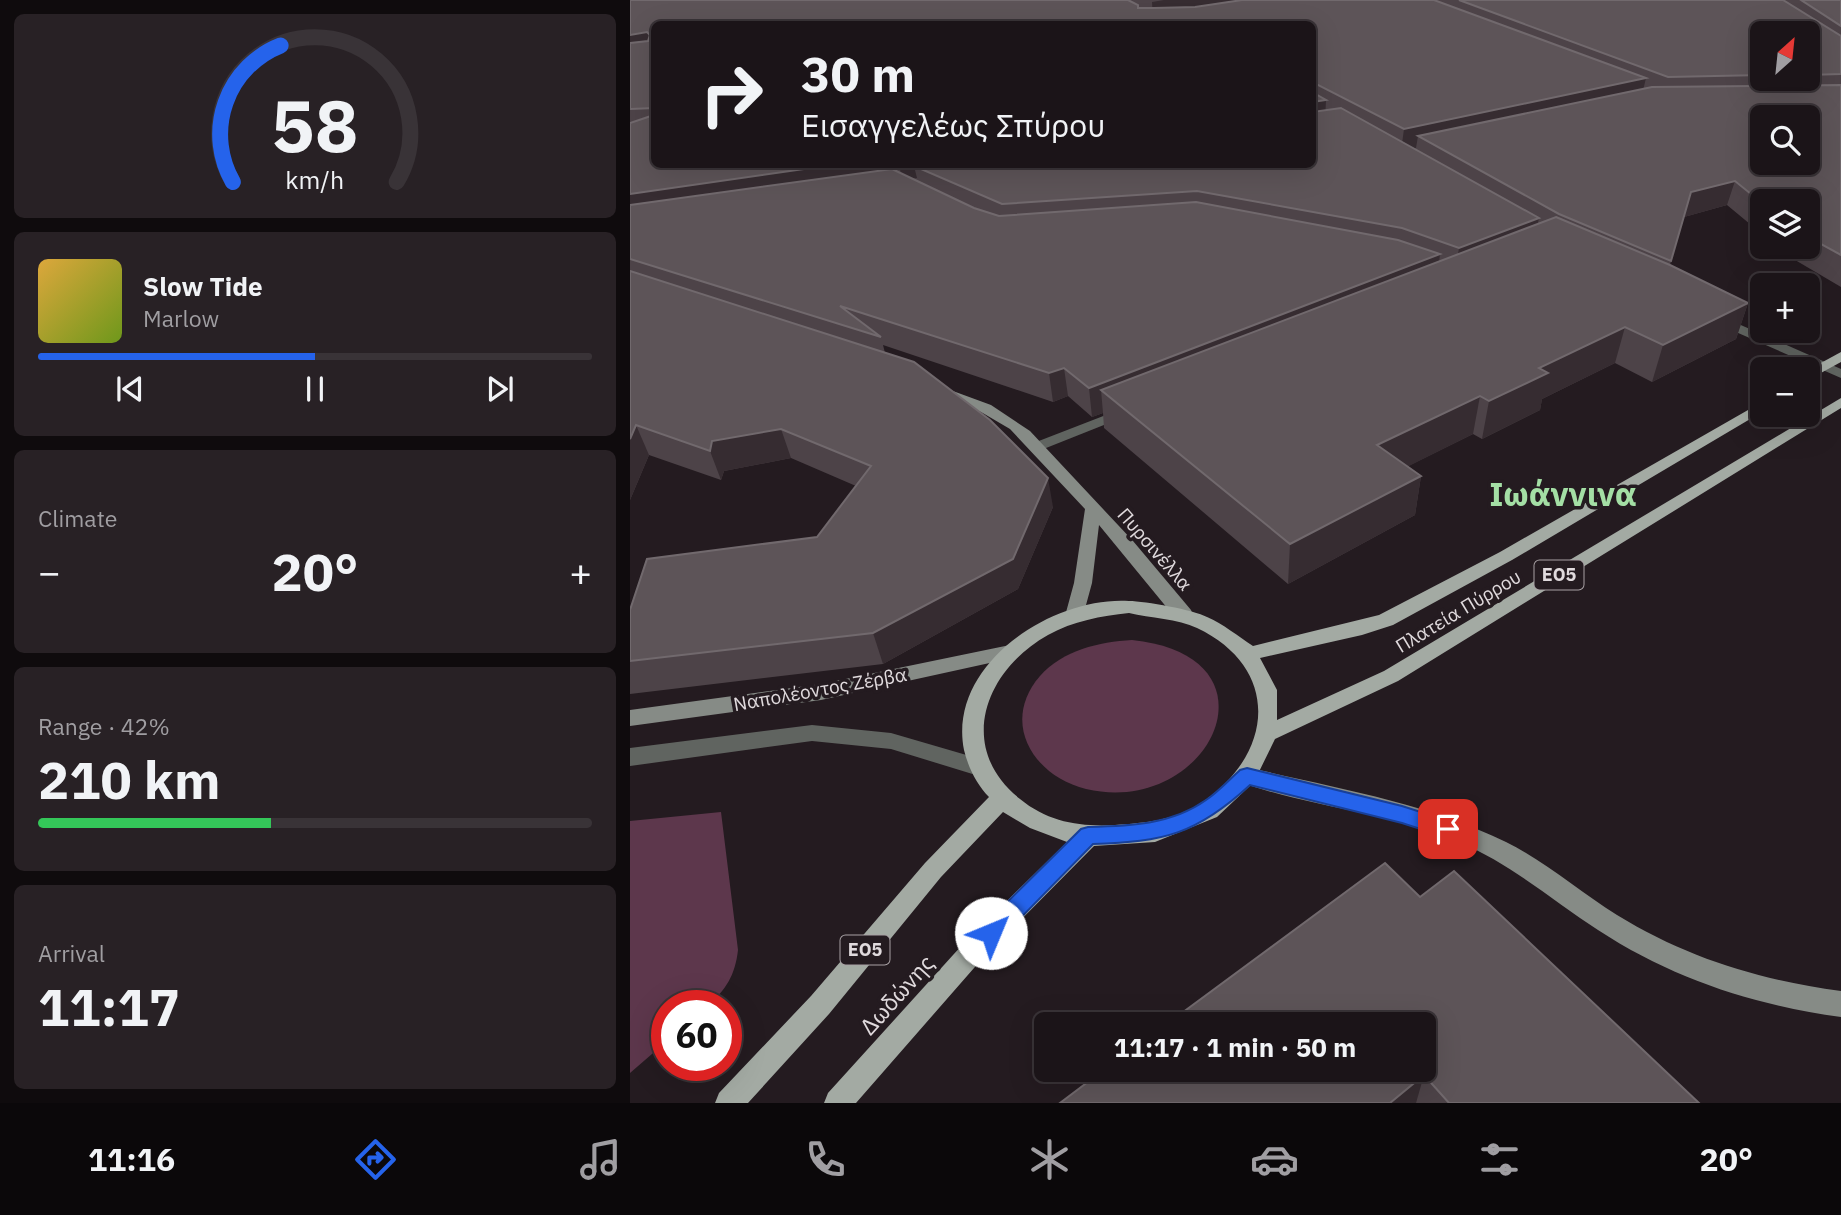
<!DOCTYPE html>
<meta charset="utf-8">
<style>
:root{--surface:#1b1418;--page:#282125;--text:#f1f3f6;--muted:#a09ea2;--line:#393337;--accent:#2563eb}
body{margin:0;font-family:"IBM Plex Sans",sans-serif;background:var(--page);color:var(--text);height:100vh;display:flex;flex-direction:column;font-size:26px;white-space:nowrap}
*{box-sizing:border-box;margin:0}
p{font-size:23px;color:var(--muted)}
.icon{flex:none;width:38px;height:38px;fill:none;stroke:currentColor;stroke-width:2;stroke-linecap:round;stroke-linejoin:round}
.map{position:relative;flex:1;overflow:hidden}
.drawer{display:flex;flex-direction:column;gap:14px;padding:14px;background:#0f0b0d;width:630px}
.drawer>*{flex:none}
.top-card{position:absolute;left:21px;top:21px;width:665px;height:147px;border-radius:10px;box-shadow:0 7px 28px #0002,0 0 0 2px var(--line);background:#1b1418;color:var(--text);overflow:hidden}
.needle{width:46px;rotate:27deg}
.buttons{position:absolute;left:1120px;top:21px;display:grid;gap:14px}
.buttons a{display:grid;place-items:center;width:70px;height:70px;border-radius:10px;background:var(--surface);box-shadow:0 7px 28px #0002,0 0 0 2px var(--line);font-size:35px}
.speed{position:absolute;left:21px;top:990px;display:flex;gap:14px;font-size:35px;font-weight:700;text-align:center}
.speed>*{display:grid;place-content:center;width:91px;height:91px;border-radius:50%;background:var(--surface);box-shadow:0 7px 28px #0002,0 0 0 2px var(--line);line-height:1}
.speed .limit{border:10px solid #d22;background:#fff;color:#111}
.pin{position:absolute;display:grid;place-items:center;width:60px;height:60px;color:#fff;margin:-30px;border-radius:14px;box-shadow:0 4px 10px #0006}
.me{position:absolute;width:77px;margin:-38px;rotate:45deg;stroke-linejoin:round;filter:drop-shadow(0 0 5px #0008)}
.turn{display:flex;align-items:center;gap:24px;height:147px;padding:0 35px;font-size:32px}
.turn .icon{width:91px;height:91px;stroke-width:2.5}
.turn b{display:block;font-size:49px;line-height:60px}
.big{font-size:52px;font-weight:700;line-height:1.1}
.drawer .tile{flex:1;display:flex;flex-direction:column;justify-content:center;gap:10px;min-width:0;padding:0 24px;border-radius:10px;background:var(--page)}
.drawer .dial{align-items:center;gap:0}
.dial svg{height:182px;overflow:visible;fill:none;stroke:var(--line);stroke-width:7;stroke-linecap:round;text-anchor:middle}
.dial text{fill:var(--text);stroke:none}
.song{display:flex;align-items:center;gap:21px}
.cover{width:84px;height:84px;border-radius:10px;background:linear-gradient(135deg,hsl(40 70% 55%),hsl(80 70% 35%))}
.played{height:7px;border-radius:4px;background:linear-gradient(90deg,var(--accent) 50%,var(--line) 50%)}
.keys{display:flex;justify-content:space-around;direction:ltr}
.heat{display:flex;justify-content:space-between;align-items:center;font-size:38px;direction:ltr}
.charge{height:10px;border-radius:5px;background:linear-gradient(90deg,#34c759 42%,var(--line) 0)}
.trip{position:absolute;left:404px;top:1012px;width:402px;height:70px;border-radius:10px;background:var(--surface);box-shadow:0 7px 28px #0002,0 0 0 2px var(--line);font-weight:700;line-height:70px;text-align:center}
.menu{display:flex;height:112px;justify-content:space-around;align-items:center;background:#0b080a;color:var(--muted)}
.menu .icon{width:49px;height:49px}
.menu .current{color:var(--accent)}
.menu b{font-size:32px;color:var(--text)}
main{display:flex;flex:1;min-height:0}
.map>svg:first-child{display:block}
.green{fill:#5d374c}
.lines{fill:none;stroke-linecap:round;stroke-linejoin:round}
.lane{fill:#606460;fill-rule:evenodd}
.street{fill:#606460;fill-rule:evenodd}
.secondary{fill:#868b86;fill-rule:evenodd}
.primary{fill:#a3aaa3;fill-rule:evenodd}
.wall{fill:#4d4348;fill-rule:evenodd}
.shaded-wall{fill:#362c31}
.building{fill:#5d5458;stroke:#71696d;stroke-width:2;fill-rule:evenodd}
.route{fill:#2563eb;stroke:#184099;stroke-width:2}
.labels{text-anchor:middle;stroke-width:7;stroke-linejoin:round;paint-order:stroke}
.shield{fill:#241b20;stroke:#a8a1a4;stroke-width:2}
.shield-label{font-size:18px;font-weight:bold;fill:#e0dadd}
.street-label{font-size:19px;fill:#e0dadd;stroke:#241b20}
.near-street-label{font-size:23px;fill:#e0dadd;stroke:#241b20}
.town-label{font-size:33px;font-weight:bold;fill:#a4dfa5;stroke:#241b20}
</style>
<main>
<section class="drawer">
<div class="tile dial"><svg viewBox="0 0 100 80">
<path d="M14 69A42 42 0 1 1 86 69"/>
<path d="M14 69A42 42 0 0 1 35 9" stroke="#2563eb"/>
<text x="50" y="56" font-size="32" font-weight="700">58</text>
<text x="50" y="72" font-size="11">km/h</text>
</svg></div>
<div class="tile">
<div class="song"><i class="cover"></i><div><b>Slow Tide</b><p>Marlow</p></div></div>
<div class="played"></div>
<div class="keys"><svg class="icon" aria-label="previous" viewBox="0 0 24 24"><path d="M18 5L8 12l10 7zM5 5v14"/></svg><svg class="icon" aria-label="pause" viewBox="0 0 24 24"><path d="M8 5v14M16 5v14"/></svg><svg class="icon" aria-label="next" viewBox="0 0 24 24"><path d="M6 5l10 7-10 7zM19 5v14"/></svg></div>
</div>
<div class="tile"><p>Climate</p>
<div class="heat"><a>−</a><b class="big">20°</b><a>+</a></div>
</div>
<div class="tile"><p>Range · 42%</p><b class="big">210 km</b><div class="charge"></div></div>
<div class="tile"><p>Arrival</p><b class="big">11:17</b></div>
</section>
<div class="map">
<svg width="1211" height="1103" viewBox="0 0 1211 1103">
<rect width="100%" height="100%" fill="#241b20"/>
<g class="green">
<path d="M 502,640 C 658,656 579,818 456,789 C 403,776 370,722 410,676 C 433,650 469,642 502,640 Z"/>
<path d="M 91,812 L 108,950 C 105,976 96,989 78,1006 L 37,1006 L 37,1041 L 0,1073 L 0,821 Z"/>
</g>
<g class="lines">
<polygon class="lane" points="182,725 261,733 357,761 360,767 357,773 349,776 261,749 182,741 0,766 0,748"/>
<g class="street">
<polygon points="248,164 258,164 264,176 275,187 274,189 266,189 256,180"/>
<polygon points="1088,315 1211,369 1211,378 1083,322 1083,316"/>
<polygon points="494,408 499,409 501,412 499,415 411,450 401,450 398,447 401,444"/>
</g>
<g class="secondary">
<polygon points="312,387 361,405 400,431 503,541 561,610 563,615 561,620 547,620 469,525 462,583 453,616 451,621 437,621 435,616 444,583 455,509 380,429 351,412 307,394 305,391"/>
<polygon points="380,645 387,647 390,652 387,657 191,700 0,726 0,710 191,684"/>
<path d="M 617,767 C 704,788 795,802 876,842 C 916,862 950,892 987,915 C 1057,958 1130,980 1211,991 L 1211,1017 C 1124,1005 1043,979 968,930 C 922,900 881,864 829,842 C 759,813 681,807 609,782 L 606,776 L 609,770 Z"/>
</g>
<g class="primary">
<polygon points="1211,352 1211,362 1178,380 1178,370"/>
<path d="M 1211,398 L 1211,408 L 768,681 L 645,739 L 624,782 L 587,817 L 525,842 L 464,846 L 351,960 L 226,1103 L 194,1103 L 198,1093 L 333,944 L 437,842 L 400,828 L 373,812 L 311,877 L 199,1014 L 118,1103 L 85,1103 L 89,1093 L 181,996 L 295,863 L 359,797 C 347,785 338,767 334,750 C 317,665 422,596 499,601 C 515,601 564,610 577,617 C 593,624 608,636 623,646 L 749,615 L 870,552 L 1132,402 L 1132,412 L 882,560 L 763,625 L 732,635 L 630,658 L 647,690 L 647,720 L 754,671 ZM 499,613 C 520,618 548,619 567,628 C 651,668 645,754 571,803 C 546,820 515,823 485,825 C 450,827 418,822 390,799 C 326,748 354,671 418,635 C 443,621 471,616 499,613 Z"/>
</g>
</g>
<g class="wall">
<path d="M 0,0 L 1211,0 L 1211,287 L 1160,257 L 1148,247 L 1178,247 L 1178,201 L 1132,201 L 1132,234 L 1097,205 L 1054,217 L 1040,265 L 1118,303 L 1106,339 L 1022,382 L 985,363 L 912,399 L 910,410 L 852,439 L 843,434 L 778,466 L 791,476 L 785,515 L 658,584 L 474,428 L 473,413 L 462,417 L 438,396 L 423,402 L 253,345 L 255,353 L 423,507 L 388,589 L 253,664 L 0,694 L 0,610 L 187,537 L 226,486 L 161,458 L 94,471 L 91,480 L 19,455 L 0,500 ZM 24,24 L 682,24 L 682,164 L 262,164 L 266,171 L 253,170 L 252,164 L 24,164 ZM 1132,33 L 1178,33 L 1178,79 L 1132,79 Z"/>
<polygon points="790,897 1069,1103 430,1103"/>
</g>
<g class="shaded-wall">
<polygon points="534,0 670,0 523,20 522,2"/>
<polygon points="17,32 24,51 0,55 0,35"/>
<polygon points="1016,78 1011,99 788,136 786,148 771,151 774,129"/>
<polygon points="696,100 695,121 682,124 682,102"/>
<polygon points="209,164 252,164 256,182 0,220 0,194"/>
<polygon points="269,164 378,164 284,166 287,178 272,180"/>
<polygon points="1105,181 1097,205 1054,217 1034,287 1061,192"/>
<polygon points="909,218 904,243 825,273 829,248"/>
<polygon points="810,254 807,280 471,390 473,413 462,417 459,388"/>
<polygon points="1118,303 1106,339 1022,382 1033,345"/>
<polygon points="995,327 985,363 912,399 910,410 852,439 859,401 909,368"/>
<polygon points="434,368 438,396 423,402 419,373"/>
<polygon points="850,396 843,434 743,484 747,445"/>
<polygon points="6,425 19,455 0,500 0,439"/>
<polygon points="151,429 161,458 94,471 91,480 80,451 82,441"/>
<polygon points="791,476 785,515 658,584 660,544"/>
<polygon points="418,478 423,507 388,589 253,664 243,633"/>
<polygon points="794,1075 786,1103 760,1103"/>
</g>
<g class="building">
<polygon points="0,0 498,0 508,5 508,8 524,8 565,7 612,0 804,0 1016,78 774,129 682,82 682,24 24,24 24,108 0,109 0,43 18,41 20,35 17,32 0,35"/>
<polygon points="829,0 1153,0 1211,36 1211,74 1178,75 1178,33 1132,33 1132,75 1038,77"/>
<polygon points="1171,0 1211,0 1211,26"/>
<path d="M 1211,85 L 1211,255 L 1178,237 L 1178,201 L 1132,201 L 1132,203 L 1105,181 L 1061,192 L 1041,261 L 929,214 L 788,136 L 1022,87 ZM 1132,117 L 1178,117 L 1178,163 L 1132,163 Z"/>
<polygon points="682,92 696,100 682,102"/>
<polygon points="711,108 909,218 829,248 772,228 567,191 372,204 284,166 292,164 682,164 682,112"/>
<polygon points="24,115 24,164 209,164 0,194 0,123"/>
<polygon points="262,169 344,208 369,216 566,202 768,240 810,254 459,388 434,368 419,373 210,306 251,337 0,259 0,205"/>
<polygon points="926,217 1040,265 1118,303 1033,345 995,327 909,368 918,373 859,401 850,396 747,445 791,476 660,544 471,390"/>
<polygon points="0,271 284,362 360,420 418,478 383,559 243,633 0,661 0,610 17,559 187,537 241,466 151,429 82,441 80,451 6,425 0,439"/>
<polygon points="755,863 790,897 824,871 1069,1103 819,1103 794,1075 760,1103 430,1103 475,1069 794,1069 794,1024 537,1024"/>
</g>
<path class="route" d="M 617,768 L 772,806 L 825,823 L 828,829 L 825,836 L 818,838 L 772,823 L 620,785 C 567,834 534,842 463,844 L 369,940 L 361,943 L 353,940 L 350,933 L 353,926 L 451,829 L 458,827 C 499,826 541,825 576,800 C 588,792 599,780 610,770 Z"/>
<g class="labels">
<g class="shield">
<rect x="904.5" y="560.5" width="49" height="29" rx="5"/>
<rect x="210.5" y="935.5" width="49" height="29" rx="5"/>
</g>
<g class="shield-label">
<text x="929" y="581">ΕΟ5</text>
<text x="235" y="956">ΕΟ5</text>
</g>
<g class="street-label">
<text transform="translate(525 549) rotate(49)" y="7">Πυρσινέλλα</text>
<text transform="translate(828 611) rotate(-31)" y="7">Πλατεία Πύρρου</text>
<text transform="translate(190 689) rotate(-10)" y="7">Ναπολέοντος Ζέρβα</text>
</g>
<g class="near-street-label">
<text transform="translate(267 995) rotate(-48)" y="8">Δωδώνης</text>
</g>
<g class="town-label">
<text x="933" y="506">Ιωάννινα</text>
</g>
</g>
</svg>
<div class="buttons">
<a><svg class="needle" viewBox="-14 -14 28 28"><path d="M0-13l5 13h-10z" fill="#e53935"/><path d="M0 13l5-13h-10z" fill="#a09ea2"/></svg></a>
<a><svg class="icon" aria-label="search" viewBox="0 0 24 24"><circle cx="10" cy="10" r="6"/><path d="M15 15l6 6"/></svg></a>
<a><svg class="icon" aria-label="layers" viewBox="0 0 24 24"><path d="M12 4l9 5-9 5-9-5zM3 14l9 5 9-5"/></svg></a>
<a>+</a>
<a>−</a>
</div>
<div class="speed"><div class="limit">60</div></div>
<div class="pin" style="left:818px;top:829px;background:#d93025"><svg class="icon" aria-label="arrive" viewBox="0 0 24 24"><path d="M6 21V4h12l-3 4 3 4H6"/></svg></div>
<svg class="me" style="left:361px;top:933px" viewBox="-20 -20 40 40"><circle r="19" fill="#fff"/><path d="M0-13L10 11 0 6-10 11z" fill="#2563eb"/></svg>
<div class="trip">11:17 · 1 min · 50 m</div>
<div class="top-card">
<div class="turn"><svg class="icon" aria-label="right" viewBox="0 0 24 24"><path d="M7 20v-9h11M14 6l5 5-5 5"/></svg><div><b>30 m</b>Εισαγγελέως Σπύρου</div></div>
</div>
</div>
</main>
<nav class="menu">
<b>11:16</b>
<svg class="icon current" aria-label="directions" viewBox="0 0 24 24"><path d="M12 3l9 9-9 9-9-9zM9 14v-3h6M13 9l2 2-2 2"/></svg>
<svg class="icon" aria-label="music" viewBox="0 0 24 24"><path d="M9 18V5l10-2v13"/><circle cx="6" cy="18" r="3"/><circle cx="16" cy="16" r="3"/></svg>
<svg class="icon" aria-label="phone" viewBox="0 0 24 24"><path d="M5 4h4l2 5-3 2q2 4 5 5l2-3 5 2v4C11 20 4 13 5 4z"/></svg>
<svg class="icon" aria-label="climate" viewBox="0 0 24 24"><path d="M12 3v18M4 7l16 10M4 17L20 7"/></svg>
<svg class="icon" aria-label="car" viewBox="0 0 24 24"><path d="M5 17H2v-5l4-1 3-4h7l3 4 3 1v5h-3M9 17h6M6 11h13"/><circle cx="7" cy="17" r="2"/><circle cx="17" cy="17" r="2"/></svg>
<svg class="icon" aria-label="filters" viewBox="0 0 24 24"><path d="M4 7h16M4 17h16"/><circle cx="9" cy="7" r="2"/><circle cx="15" cy="17" r="2"/></svg>
<b>20°</b>
</nav>
